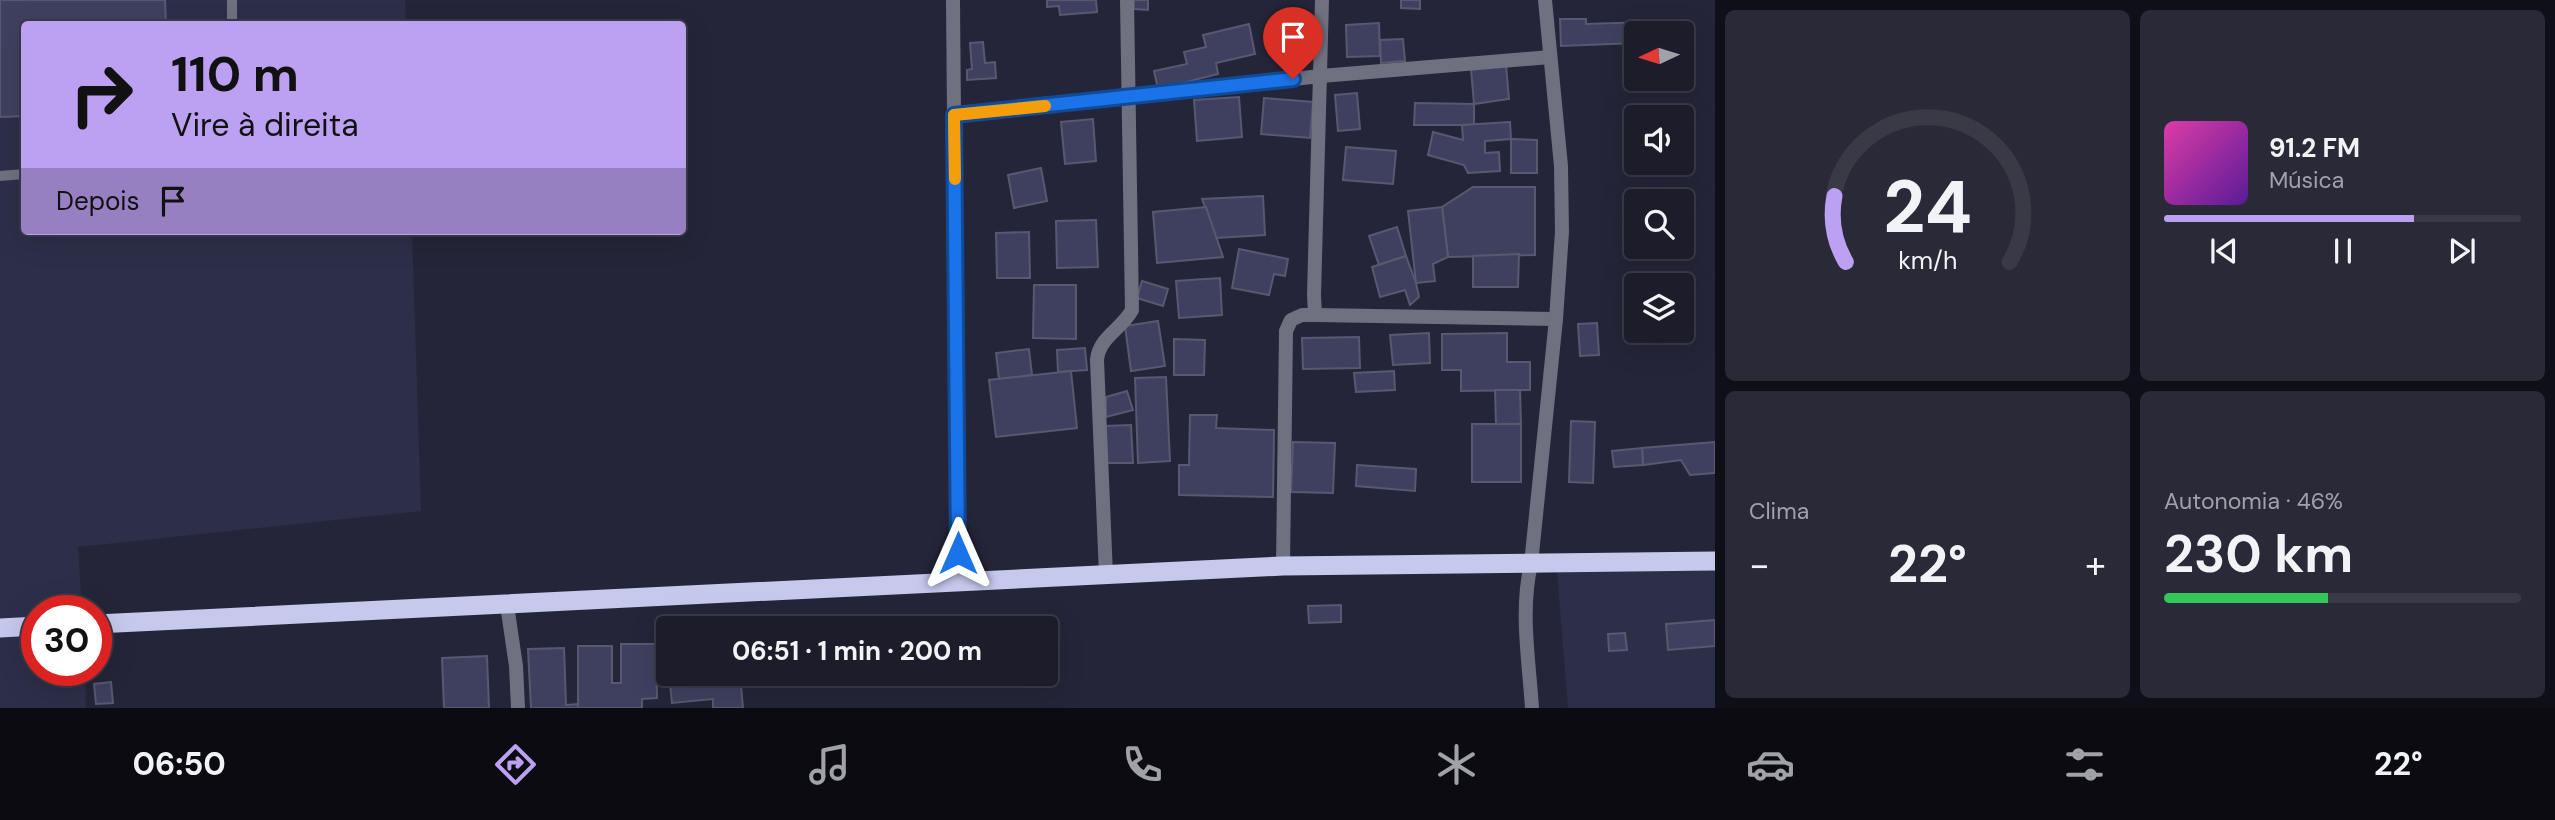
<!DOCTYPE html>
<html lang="pt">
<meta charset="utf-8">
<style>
:root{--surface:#1c1c2b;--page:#292937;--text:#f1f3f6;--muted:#a0a1a9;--line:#3a3a47;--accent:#bca0f2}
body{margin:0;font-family:"DM Sans",sans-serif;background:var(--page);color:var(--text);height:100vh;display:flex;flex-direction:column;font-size:26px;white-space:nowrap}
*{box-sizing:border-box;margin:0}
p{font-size:23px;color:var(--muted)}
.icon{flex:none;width:38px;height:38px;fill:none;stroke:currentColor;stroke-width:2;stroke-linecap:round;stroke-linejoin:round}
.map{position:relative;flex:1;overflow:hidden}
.sheet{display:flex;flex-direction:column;gap:10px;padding:10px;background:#0f0f18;width:840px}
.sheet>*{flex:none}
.top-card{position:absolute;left:21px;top:21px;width:665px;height:214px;border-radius:7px;box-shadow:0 7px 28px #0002,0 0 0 2px var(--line);background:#bca0f2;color:#111;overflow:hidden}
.needle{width:46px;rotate:266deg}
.controls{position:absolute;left:1624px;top:21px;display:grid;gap:14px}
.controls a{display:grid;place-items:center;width:70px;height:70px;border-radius:7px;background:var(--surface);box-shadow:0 7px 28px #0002,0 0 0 2px var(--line);font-size:35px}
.speed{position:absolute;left:21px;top:595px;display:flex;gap:14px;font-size:35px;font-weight:700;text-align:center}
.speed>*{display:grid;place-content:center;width:91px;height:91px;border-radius:50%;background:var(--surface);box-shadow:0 7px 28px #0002,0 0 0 2px var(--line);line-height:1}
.speed .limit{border:10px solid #d22;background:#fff;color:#111}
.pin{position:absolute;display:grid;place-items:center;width:60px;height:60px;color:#fff;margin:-72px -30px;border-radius:50% 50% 50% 0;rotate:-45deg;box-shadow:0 0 7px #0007}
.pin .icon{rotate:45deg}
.me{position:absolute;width:77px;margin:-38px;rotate:0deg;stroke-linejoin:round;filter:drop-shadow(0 0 5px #0008)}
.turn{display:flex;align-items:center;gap:24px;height:147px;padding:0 35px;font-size:32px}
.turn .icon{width:91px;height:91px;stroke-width:2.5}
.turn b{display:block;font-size:49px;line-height:60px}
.then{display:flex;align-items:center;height:66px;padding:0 35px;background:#0003;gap:14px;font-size:26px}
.big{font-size:52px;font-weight:700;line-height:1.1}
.sheet .widget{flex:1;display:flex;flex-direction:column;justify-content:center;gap:10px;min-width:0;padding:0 24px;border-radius:10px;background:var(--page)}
.sheet .dial{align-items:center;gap:0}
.dial svg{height:182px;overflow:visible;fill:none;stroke:var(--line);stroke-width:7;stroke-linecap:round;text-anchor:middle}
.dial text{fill:var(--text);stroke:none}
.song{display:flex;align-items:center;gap:21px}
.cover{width:84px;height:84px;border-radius:10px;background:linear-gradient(135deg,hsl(320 70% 55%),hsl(270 70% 35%))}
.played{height:7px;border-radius:4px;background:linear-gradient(90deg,var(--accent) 70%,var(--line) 70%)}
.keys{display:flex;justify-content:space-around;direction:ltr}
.heat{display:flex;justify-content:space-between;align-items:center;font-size:38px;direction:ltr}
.charge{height:10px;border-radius:5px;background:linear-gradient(90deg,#34c759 46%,var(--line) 0)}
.sheet .tiles{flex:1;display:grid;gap:10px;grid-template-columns:repeat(2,1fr)}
.trip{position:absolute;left:656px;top:616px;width:402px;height:70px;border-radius:7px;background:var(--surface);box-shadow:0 7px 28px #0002,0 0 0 2px var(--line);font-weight:700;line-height:70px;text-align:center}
.tab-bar{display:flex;height:112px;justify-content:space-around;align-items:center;background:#0b0b11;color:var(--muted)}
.tab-bar .icon{width:49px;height:49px}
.tab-bar .on{color:var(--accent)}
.tab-bar b{font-size:32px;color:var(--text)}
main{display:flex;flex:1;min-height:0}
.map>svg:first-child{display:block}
.built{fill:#2d2e48}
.building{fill:#3f405f;stroke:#585970;stroke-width:2}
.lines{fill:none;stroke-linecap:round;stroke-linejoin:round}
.service{stroke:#6f7080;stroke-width:10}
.minor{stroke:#6f7080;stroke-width:14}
.trunk{stroke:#c6c8ec;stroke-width:19}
.route-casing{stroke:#114b97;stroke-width:18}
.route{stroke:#1a73e8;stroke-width:12}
.slow{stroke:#f59e0b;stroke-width:12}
</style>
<main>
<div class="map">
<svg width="1715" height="708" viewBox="0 0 1715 708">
<rect width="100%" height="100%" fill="#252539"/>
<g class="built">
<polygon points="0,0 405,0 406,24 24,24 24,231 412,231 421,511 78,547 82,611 37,611 37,670 85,670 86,708 0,708"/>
<polygon points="1715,570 1715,708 1568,708 1557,572"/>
</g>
<g class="building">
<polygon points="0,0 165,0 166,24 24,24 24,116 0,117"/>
<polygon points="1047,0 1096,0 1097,12 1060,15 1059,6 1047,7"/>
<polygon points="1134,0 1148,0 1148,10 1134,9"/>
<polygon points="1401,0 1420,0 1420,9 1401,8"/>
<polygon points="1560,19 1586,19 1586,24 1647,22 1647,33 1636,33 1636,43 1561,46"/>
<polygon points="1379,23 1380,56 1347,57 1346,25"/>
<polygon points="1249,24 1255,54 1216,63 1218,74 1158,89 1154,71 1187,64 1184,52 1206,47 1203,35"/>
<polygon points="1403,39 1405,61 1381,63 1380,40"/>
<polygon points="983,42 985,63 995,62 996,78 967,80 967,70 972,69 970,43"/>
<polygon points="1506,65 1509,99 1474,104 1471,69"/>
<polygon points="1357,93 1360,129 1338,131 1335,95"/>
<polygon points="1239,97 1242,137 1197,141 1194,100"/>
<polygon points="1264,98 1313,102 1310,138 1261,134"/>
<polygon points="1415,103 1474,104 1474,125 1414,125"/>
<polygon points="1093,119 1096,161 1065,164 1061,122"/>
<polygon points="1510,122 1511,139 1485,141 1485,153 1499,152 1500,171 1468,173 1464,165 1428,155 1433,132 1463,140 1462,125"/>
<polygon points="1511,139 1537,140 1537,173 1511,173"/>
<polygon points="1346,147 1396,151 1393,184 1343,180"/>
<polygon points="1041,168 1047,201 1014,208 1008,175"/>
<polygon points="1473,187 1535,187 1535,255 1448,257 1442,207"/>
<polygon points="1263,196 1265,235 1216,238 1202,199"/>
<polygon points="1206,207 1223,257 1157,263 1153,212"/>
<polygon points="1442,207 1448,257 1433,264 1435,281 1416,283 1408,211"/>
<polygon points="1096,220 1098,267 1057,268 1056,221"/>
<polygon points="1397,227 1406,256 1379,265 1369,236"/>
<polygon points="1029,232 1030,278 997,278 996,233"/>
<polygon points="1239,249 1288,259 1285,276 1274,274 1269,295 1232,288"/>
<polygon points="1519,254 1518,287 1473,287 1473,256"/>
<polygon points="1406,256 1416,283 1419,297 1410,305 1405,290 1380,297 1372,267"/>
<polygon points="1220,278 1222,315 1179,318 1176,281"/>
<polygon points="1142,281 1168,289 1163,306 1137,298"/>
<polygon points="1034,285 1076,285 1076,339 1033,338"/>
<polygon points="1158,321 1165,366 1131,371 1125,326"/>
<polygon points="1597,323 1599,355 1580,356 1578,324"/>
<polygon points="1429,333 1430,363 1393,365 1390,335"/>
<polygon points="1507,333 1507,362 1530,362 1530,390 1461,391 1461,370 1442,370 1442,334"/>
<polygon points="1359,337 1360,368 1303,369 1302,338"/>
<polygon points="1174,339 1205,340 1204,375 1174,375"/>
<polygon points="1085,348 1087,370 1058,372 1057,350"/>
<polygon points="1029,349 1032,375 999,379 996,353"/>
<polygon points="1071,371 1077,428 996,437 989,380"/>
<polygon points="1394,371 1395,390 1356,392 1354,373"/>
<polygon points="1166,377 1170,461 1138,463 1135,378"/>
<polygon points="1495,390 1520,390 1521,424 1496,424"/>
<polygon points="1127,391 1133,410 1106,417 1106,397"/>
<polygon points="1190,415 1217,415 1216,428 1274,430 1273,497 1179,495 1179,465 1189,465"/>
<polygon points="1571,421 1595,422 1593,483 1569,482"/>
<rect x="1472" y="424" width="49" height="58"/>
<polygon points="1131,425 1133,463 1106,463 1104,426"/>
<polygon points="1293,442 1335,443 1333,493 1291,492"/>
<polygon points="1715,442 1715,473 1690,475 1681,460 1643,465 1642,448"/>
<polygon points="1642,448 1643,465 1614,467 1612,451"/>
<polygon points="1357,465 1416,469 1415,491 1356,486"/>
<polygon points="1341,605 1341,622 1309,623 1308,606"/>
<polygon points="1715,620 1715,646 1668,650 1666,624"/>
<polygon points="1625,633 1627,650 1609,651 1608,634"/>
<polygon points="621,644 656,644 657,698 642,699 642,708 578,708 578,646 612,646 612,683 621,683"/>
<polygon points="564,648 566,705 578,704 578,708 531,708 528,649"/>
<polygon points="487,656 489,708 444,708 442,658"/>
<polygon points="669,674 740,674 743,708 713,708 713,699 672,703"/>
<polygon points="111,682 113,703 96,704 94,684"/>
</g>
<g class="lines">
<g class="service">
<polyline points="232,0 232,24"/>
<polyline points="0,176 24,174"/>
</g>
<g class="minor">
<polyline points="953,0 958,580"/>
<polyline points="954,115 1321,76 1550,57"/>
<polyline points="1315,315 1314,295 1322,0"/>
<polyline points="1283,566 1286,331 1291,320 1302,315 1315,315 1556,319"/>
<path d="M 1106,575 L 1097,360 C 1099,337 1122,329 1132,310 L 1127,0"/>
<polyline points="507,605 516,666 518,708"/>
<path d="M 1532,708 C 1529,660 1520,611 1531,564 L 1556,319 L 1562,232 L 1561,166 L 1545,0"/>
</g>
<g class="trunk">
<polyline points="96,624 1283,566 1715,561"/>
<polyline points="0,628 37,626"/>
</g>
</g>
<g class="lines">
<defs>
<polyline id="route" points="958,553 954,115 1293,79"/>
</defs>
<use href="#route" class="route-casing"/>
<use href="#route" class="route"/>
<polyline class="slow" points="955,179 954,115 1045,106"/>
</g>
</svg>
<div class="controls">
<a><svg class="needle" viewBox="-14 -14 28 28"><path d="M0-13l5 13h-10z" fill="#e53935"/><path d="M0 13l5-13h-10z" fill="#a0a1a9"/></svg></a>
<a><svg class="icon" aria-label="sound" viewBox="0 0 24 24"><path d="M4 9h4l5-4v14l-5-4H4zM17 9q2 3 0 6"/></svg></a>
<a><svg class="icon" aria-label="search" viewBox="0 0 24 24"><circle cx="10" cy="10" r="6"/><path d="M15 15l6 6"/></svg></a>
<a><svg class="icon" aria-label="layers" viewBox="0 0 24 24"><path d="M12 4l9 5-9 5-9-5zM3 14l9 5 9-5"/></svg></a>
</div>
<div class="speed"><div class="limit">30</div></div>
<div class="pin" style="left:1293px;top:79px;background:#d93025"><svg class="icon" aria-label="arrive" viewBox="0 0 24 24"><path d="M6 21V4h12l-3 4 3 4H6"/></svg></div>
<svg class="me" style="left:958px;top:553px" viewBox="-20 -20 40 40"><path d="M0-17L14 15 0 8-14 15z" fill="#1a73e8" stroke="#fff" stroke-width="4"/></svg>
<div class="trip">06:51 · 1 min · 200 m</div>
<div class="top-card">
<div class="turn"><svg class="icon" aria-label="right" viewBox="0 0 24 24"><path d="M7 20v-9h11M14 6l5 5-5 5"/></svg><div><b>110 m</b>Vire à direita</div></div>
<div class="then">Depois<svg class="icon" aria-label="arrive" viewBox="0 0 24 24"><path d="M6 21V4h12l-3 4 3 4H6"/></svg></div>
</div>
</div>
<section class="sheet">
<div class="tiles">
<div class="widget dial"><svg viewBox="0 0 100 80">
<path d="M14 69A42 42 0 1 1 86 69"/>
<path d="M14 69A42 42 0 0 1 9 40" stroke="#bca0f2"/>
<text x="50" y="56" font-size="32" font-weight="700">24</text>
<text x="50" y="72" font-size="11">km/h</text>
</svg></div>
<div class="widget">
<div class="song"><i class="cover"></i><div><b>91.2 FM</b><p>Música</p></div></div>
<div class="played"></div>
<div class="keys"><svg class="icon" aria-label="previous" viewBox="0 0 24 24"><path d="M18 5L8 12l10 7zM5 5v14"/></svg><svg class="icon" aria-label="pause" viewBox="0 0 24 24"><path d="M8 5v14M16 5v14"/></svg><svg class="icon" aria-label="next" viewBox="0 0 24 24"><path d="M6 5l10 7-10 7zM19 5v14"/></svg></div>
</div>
<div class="widget"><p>Clima</p>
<div class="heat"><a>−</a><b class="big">22°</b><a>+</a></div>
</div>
<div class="widget"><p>Autonomia · 46%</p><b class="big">230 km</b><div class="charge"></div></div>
</div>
</section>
</main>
<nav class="tab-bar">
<b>06:50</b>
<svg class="icon on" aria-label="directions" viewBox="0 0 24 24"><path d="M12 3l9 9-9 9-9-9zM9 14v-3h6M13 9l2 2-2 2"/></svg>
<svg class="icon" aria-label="music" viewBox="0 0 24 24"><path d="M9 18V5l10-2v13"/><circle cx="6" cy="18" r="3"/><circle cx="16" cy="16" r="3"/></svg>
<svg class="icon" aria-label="phone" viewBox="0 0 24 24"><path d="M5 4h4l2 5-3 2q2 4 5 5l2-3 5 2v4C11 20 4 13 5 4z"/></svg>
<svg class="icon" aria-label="climate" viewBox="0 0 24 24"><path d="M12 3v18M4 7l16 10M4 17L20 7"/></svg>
<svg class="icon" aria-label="car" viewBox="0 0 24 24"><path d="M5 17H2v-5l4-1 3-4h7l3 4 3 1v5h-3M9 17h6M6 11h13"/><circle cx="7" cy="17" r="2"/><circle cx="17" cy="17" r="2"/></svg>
<svg class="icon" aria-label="filters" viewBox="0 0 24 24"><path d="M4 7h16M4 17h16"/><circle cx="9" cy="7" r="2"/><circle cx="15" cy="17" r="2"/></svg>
<b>22°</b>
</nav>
